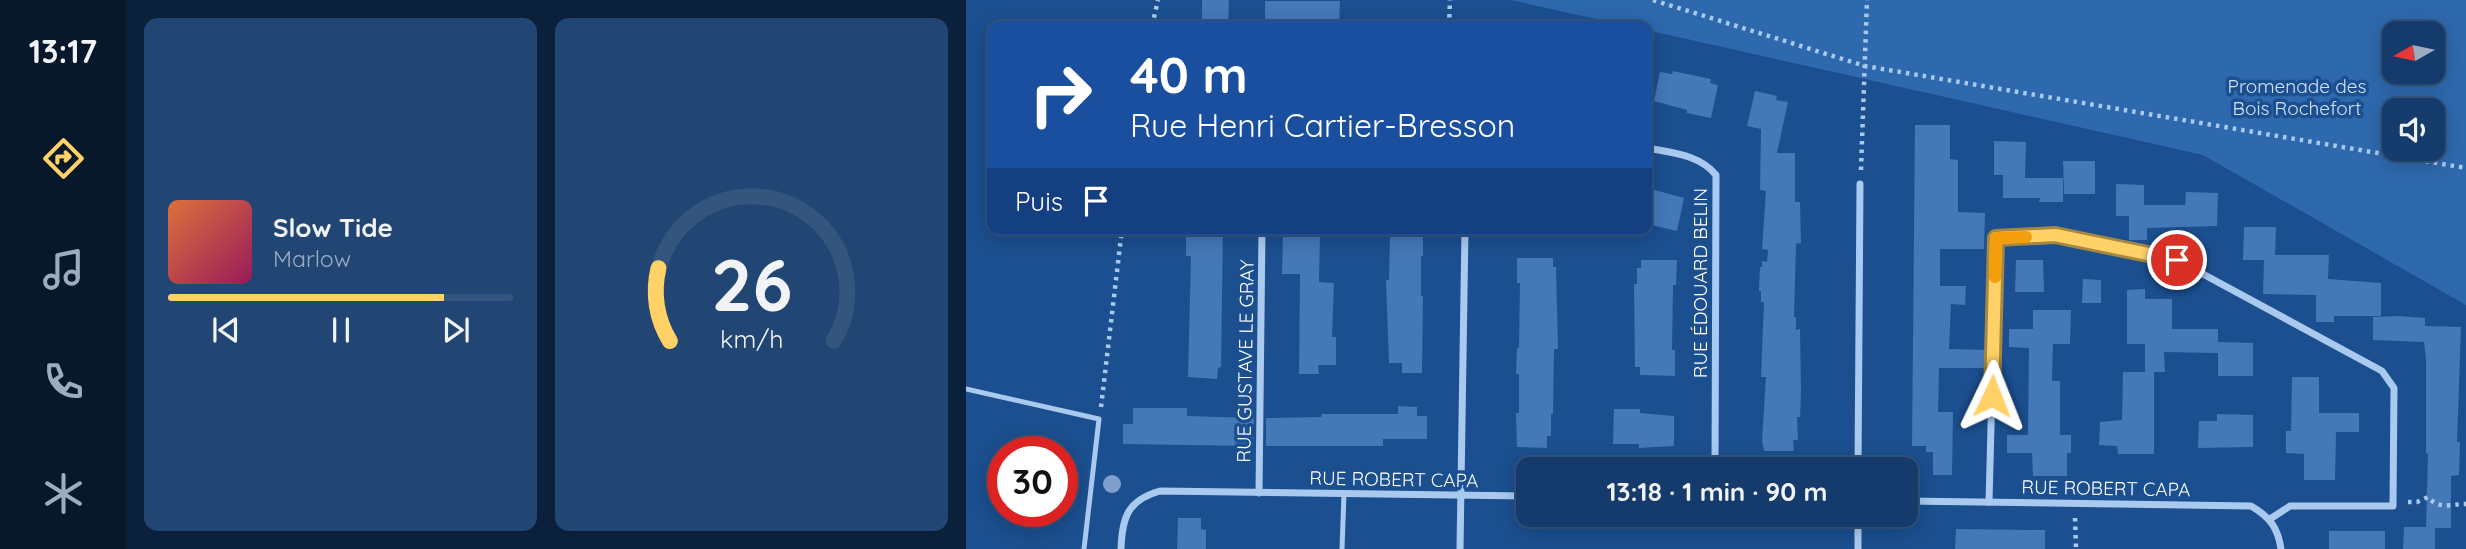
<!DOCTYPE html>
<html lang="fr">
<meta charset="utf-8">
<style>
:root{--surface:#143b6b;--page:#214673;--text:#f1f3f6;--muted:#9dadc1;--line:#33557e;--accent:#ffd166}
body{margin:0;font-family:Quicksand,sans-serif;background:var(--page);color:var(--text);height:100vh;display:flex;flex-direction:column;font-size:26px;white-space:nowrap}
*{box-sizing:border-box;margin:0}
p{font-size:23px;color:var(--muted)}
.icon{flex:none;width:38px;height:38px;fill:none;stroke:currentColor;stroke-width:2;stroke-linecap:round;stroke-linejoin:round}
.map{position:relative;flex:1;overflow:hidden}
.drawer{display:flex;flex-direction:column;gap:18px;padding:18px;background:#0b203b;width:840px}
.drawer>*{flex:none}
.guide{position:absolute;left:21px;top:21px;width:665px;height:214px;border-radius:14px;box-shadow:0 4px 18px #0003,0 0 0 2px var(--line);background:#1a4fa0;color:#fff;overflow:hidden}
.needle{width:46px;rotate:261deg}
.tools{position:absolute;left:1416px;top:21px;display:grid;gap:14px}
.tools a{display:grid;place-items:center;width:63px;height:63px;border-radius:14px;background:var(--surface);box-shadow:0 4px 18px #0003,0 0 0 2px var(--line);font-size:35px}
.speed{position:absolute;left:21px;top:436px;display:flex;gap:14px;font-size:35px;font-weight:700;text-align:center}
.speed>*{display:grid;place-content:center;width:91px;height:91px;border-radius:50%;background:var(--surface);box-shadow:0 4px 18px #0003,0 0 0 2px var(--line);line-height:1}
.speed .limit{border:10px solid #d22;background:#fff;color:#111}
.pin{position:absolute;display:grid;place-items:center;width:60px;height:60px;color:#fff;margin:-30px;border:4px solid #fff;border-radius:50%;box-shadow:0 2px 7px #0007}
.me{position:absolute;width:77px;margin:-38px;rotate:2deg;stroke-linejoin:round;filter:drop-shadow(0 0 5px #0008)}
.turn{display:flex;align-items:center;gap:24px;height:147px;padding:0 28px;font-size:32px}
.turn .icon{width:91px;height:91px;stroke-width:2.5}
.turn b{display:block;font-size:49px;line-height:60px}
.then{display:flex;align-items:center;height:66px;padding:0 28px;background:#0003;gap:14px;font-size:26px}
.drawer .tile{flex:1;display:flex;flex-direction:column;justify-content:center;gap:10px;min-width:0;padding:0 24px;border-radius:14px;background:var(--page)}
.drawer .dial{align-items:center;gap:0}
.dial svg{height:182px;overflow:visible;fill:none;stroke:var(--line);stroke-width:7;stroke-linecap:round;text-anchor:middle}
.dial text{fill:var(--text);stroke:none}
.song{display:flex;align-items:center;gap:21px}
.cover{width:84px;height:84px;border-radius:10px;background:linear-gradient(135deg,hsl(20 70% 55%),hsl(330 70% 35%))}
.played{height:7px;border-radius:4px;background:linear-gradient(90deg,var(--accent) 80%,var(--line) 80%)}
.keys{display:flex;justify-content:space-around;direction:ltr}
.drawer .tiles{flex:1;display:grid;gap:18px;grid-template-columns:repeat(2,1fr)}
.trip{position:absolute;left:550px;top:457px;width:402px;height:70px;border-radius:14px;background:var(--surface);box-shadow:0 4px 18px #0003,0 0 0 2px var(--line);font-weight:700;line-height:70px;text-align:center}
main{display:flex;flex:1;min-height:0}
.dock{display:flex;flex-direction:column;width:126px;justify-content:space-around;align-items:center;background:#08182b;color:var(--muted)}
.dock .icon{width:49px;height:49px}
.dock .selected{color:var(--accent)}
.dock b{font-size:32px;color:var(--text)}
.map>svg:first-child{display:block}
.green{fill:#2e69ad;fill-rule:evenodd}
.building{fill:#4478b7}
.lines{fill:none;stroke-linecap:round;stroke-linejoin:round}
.path{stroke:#a9c9ee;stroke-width:4.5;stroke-dasharray:3.5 5;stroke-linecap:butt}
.lane{stroke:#a9c9ee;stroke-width:5}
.street{stroke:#a9c9ee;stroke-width:7}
.tree{fill:#7ea0ca}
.route-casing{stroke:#a68842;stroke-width:18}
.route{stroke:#ffd166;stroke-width:12}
.slow{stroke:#f59e0b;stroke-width:12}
.labels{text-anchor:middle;stroke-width:7;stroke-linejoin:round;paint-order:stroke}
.park-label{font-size:19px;fill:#cfe3fa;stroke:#1b4f8f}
.street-label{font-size:19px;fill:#fff;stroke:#1b4f8f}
</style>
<main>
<nav class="dock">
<b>13:17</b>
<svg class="icon selected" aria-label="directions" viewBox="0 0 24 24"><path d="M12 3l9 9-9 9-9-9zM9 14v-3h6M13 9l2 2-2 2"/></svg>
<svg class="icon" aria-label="music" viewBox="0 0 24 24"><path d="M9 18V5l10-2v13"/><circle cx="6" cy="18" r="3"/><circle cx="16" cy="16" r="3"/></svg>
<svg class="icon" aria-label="phone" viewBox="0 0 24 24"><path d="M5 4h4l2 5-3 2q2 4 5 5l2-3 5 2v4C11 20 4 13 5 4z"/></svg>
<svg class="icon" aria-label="climate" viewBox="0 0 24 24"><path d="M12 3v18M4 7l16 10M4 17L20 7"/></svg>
</nav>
<section class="drawer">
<div class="tiles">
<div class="tile">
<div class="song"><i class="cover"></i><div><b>Slow Tide</b><p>Marlow</p></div></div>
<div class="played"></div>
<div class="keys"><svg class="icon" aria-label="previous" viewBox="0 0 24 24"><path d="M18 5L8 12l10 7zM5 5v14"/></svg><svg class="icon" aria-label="pause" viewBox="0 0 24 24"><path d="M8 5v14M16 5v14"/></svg><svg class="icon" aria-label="next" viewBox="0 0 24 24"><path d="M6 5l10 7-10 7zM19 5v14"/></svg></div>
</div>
<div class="tile dial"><svg viewBox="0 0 100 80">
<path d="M14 69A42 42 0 1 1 86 69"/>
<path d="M14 69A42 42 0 0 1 9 37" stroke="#ffd166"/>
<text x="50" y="56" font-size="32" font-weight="700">26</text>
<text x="50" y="72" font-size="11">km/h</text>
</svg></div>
</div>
</section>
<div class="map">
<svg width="1500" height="549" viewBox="0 0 1500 549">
<rect width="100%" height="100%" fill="#1b4f8f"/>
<path class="green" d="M 545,0 L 1500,0 L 1500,305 L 1237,155 L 681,30 L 681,26 L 662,26 ZM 1428,33 L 1466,33 L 1466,72 L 1428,72 ZM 1428,110 L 1466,110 L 1466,149 L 1428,149 Z"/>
<g class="building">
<polygon points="236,0 263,0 262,26 236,26"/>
<polygon points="299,1 374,1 373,26 299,26"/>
<polygon points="707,71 745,79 744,83 752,85 745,118 721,113 721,110 688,101 694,72 706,74"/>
<polygon points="789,91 811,96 810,100 822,102 811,153 829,153 829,202 834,202 835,243 830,244 828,317 830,317 830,330 834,329 835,392 834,417 831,417 832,440 827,440 828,451 798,451 796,440 800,377 795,377 798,302 795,302 795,291 793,291 794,267 796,267 796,261 801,262 802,250 796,249 800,191 794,190 795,129 781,126"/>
<polygon points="949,125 984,125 984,159 992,160 992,212 1019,213 1018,249 974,249 974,286 1000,286 999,305 985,304 983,349 1021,350 1020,368 973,368 972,412 987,412 986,475 967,475 967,452 960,452 960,446 946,446"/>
<polygon points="1028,141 1060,142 1059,178 1097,178 1097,202 1073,202 1074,198 1037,198 1037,175 1028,175"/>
<polygon points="1097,161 1129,161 1129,194 1098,194"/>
<polygon points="1150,184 1178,185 1178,205 1219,205 1220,192 1252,193 1251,226 1181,228 1181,240 1163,240 1163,216 1150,216"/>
<polygon points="685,189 718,198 711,231 681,224 681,210"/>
<polygon points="1278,227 1310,227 1309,255 1363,255 1362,279 1415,283 1415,316 1368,316 1368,322 1350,322 1350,295 1297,294 1298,260 1277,260"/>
<polygon points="220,229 257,229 255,367 252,368 251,379 222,377 225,256 220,256"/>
<polygon points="317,234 354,234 353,282 368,283 366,337 370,337 370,365 352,365 353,374 333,374 334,274 316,274"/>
<polygon points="424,236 457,236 457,256 455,256 455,296 457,296 456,373 436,373 436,363 423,363 420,280 423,280"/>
<polygon points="551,258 587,258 587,267 590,267 592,349 588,349 587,414 585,414 585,436 581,436 581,448 551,447 550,413 553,413 553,374 550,374 551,348 553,348 554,283 551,283"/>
<polygon points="675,260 711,260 710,285 707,285 706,350 709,350 709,376 674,375 674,367 669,367 668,284 671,284 671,268 675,268"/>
<polygon points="1050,260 1077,260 1078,292 1049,292"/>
<polygon points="1117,279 1135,280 1135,303 1116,303"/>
<polygon points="1179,289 1179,299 1206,299 1206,329 1252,329 1252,342 1287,343 1287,376 1252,376 1252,353 1198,352 1199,372 1179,372 1179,344 1161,344 1161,290"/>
<polygon points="1067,310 1105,310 1104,344 1087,344 1086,381 1094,381 1094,435 1105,435 1105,453 1101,453 1101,476 1067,476 1066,453 1041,453 1041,435 1062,435 1063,348 1043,347 1043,329 1067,329"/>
<polygon points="1432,316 1459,318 1459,326 1495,327 1491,442 1494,442 1493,475 1485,476 1485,528 1469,528 1469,549 1437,549 1438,527 1460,527 1462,453 1460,454 1460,360 1458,342 1407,340 1407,317"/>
<polygon points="1157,372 1188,372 1188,454 1152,454 1151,446 1133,445 1134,422 1156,420"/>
<polygon points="1326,377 1353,377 1353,413 1393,413 1393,432 1370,432 1369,480 1338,480 1338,454 1320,453 1320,431 1325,431"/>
<polygon points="432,406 451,407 451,416 461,416 461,439 417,439 417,446 300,446 300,418 355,417 356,414 432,414"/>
<polygon points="167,408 221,408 221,416 288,418 287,446 157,444 157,424 167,424"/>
<polygon points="648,409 674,409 674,413 708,416 708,446 673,448 673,444 647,444"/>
<polygon points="1251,414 1287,415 1287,447 1232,448 1233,421 1251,421"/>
<polygon points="212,518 235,518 235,529 240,530 240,549 211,549"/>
<polygon points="990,529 1079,530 1079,549 989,549"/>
<rect x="1363" y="531" width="56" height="18"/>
</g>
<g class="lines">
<g class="path">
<polyline points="687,0 899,66 1500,168"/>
<polyline points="186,26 192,0"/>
<polyline points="483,26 484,0"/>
<polyline points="895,170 901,0"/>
<polyline points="135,407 156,229"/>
<path d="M 1442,502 L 1451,502 L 1462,497 C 1473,510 1485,504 1500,504"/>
<polyline points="1109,518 1110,549"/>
</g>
<g class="lane">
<polyline points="0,389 133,419 118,549"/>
<polyline points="376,549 378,494"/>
</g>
<g class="street">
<path d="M 681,148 C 706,153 733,154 750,175 L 749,469"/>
<polyline points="892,469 894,184"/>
<polyline points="293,493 296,229"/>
<path d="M 940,501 L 1285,506 C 1304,517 1312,528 1315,549"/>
<polyline points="1023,502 1030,238 1089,235 1211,260 1416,371 1428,388 1427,506 1324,506 1304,519"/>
<path d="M 155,549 C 156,517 162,500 194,491 L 562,496"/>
<polyline points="494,549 499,229"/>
<polyline points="892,549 892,514"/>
</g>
</g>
<circle class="tree" cx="146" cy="484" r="9"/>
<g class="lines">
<defs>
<polyline id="route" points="1026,396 1030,238 1089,235 1211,260"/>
</defs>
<use href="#route" class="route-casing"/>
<use href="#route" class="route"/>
<polyline class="slow" points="1029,277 1030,238 1060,237"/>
</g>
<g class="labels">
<g class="park-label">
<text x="1331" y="93">Promenade des<tspan x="1331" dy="22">Bois Rochefort</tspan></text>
</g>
<g class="street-label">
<text transform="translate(734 283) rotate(-90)" y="7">RUE ÉDOUARD BELIN</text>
<text transform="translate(279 361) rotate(-89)" y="7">RUE GUSTAVE LE GRAY</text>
<text transform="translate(428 479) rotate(1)" y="7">RUE ROBERT CAPA</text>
<text transform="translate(1140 488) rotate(1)" y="7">RUE ROBERT CAPA</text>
</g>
</g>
</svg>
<div class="tools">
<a><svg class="needle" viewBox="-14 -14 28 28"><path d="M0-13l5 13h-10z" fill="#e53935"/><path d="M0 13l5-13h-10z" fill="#9dadc1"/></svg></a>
<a><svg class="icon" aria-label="sound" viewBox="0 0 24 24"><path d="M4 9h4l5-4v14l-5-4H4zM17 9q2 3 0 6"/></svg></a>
</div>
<div class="speed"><div class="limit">30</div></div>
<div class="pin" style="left:1211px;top:260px;background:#d93025"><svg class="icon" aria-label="arrive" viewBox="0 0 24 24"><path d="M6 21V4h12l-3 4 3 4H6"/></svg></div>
<svg class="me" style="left:1026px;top:396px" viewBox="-20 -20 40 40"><path d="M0-17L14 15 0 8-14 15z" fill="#ffd166" stroke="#fff" stroke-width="4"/></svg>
<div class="trip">13:18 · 1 min · 90 m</div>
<div class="guide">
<div class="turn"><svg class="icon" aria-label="right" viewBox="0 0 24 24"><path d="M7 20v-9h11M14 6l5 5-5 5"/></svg><div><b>40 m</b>Rue Henri Cartier-Bresson</div></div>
<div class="then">Puis<svg class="icon" aria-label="arrive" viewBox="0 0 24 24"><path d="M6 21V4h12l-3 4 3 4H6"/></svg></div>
</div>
</div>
</main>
